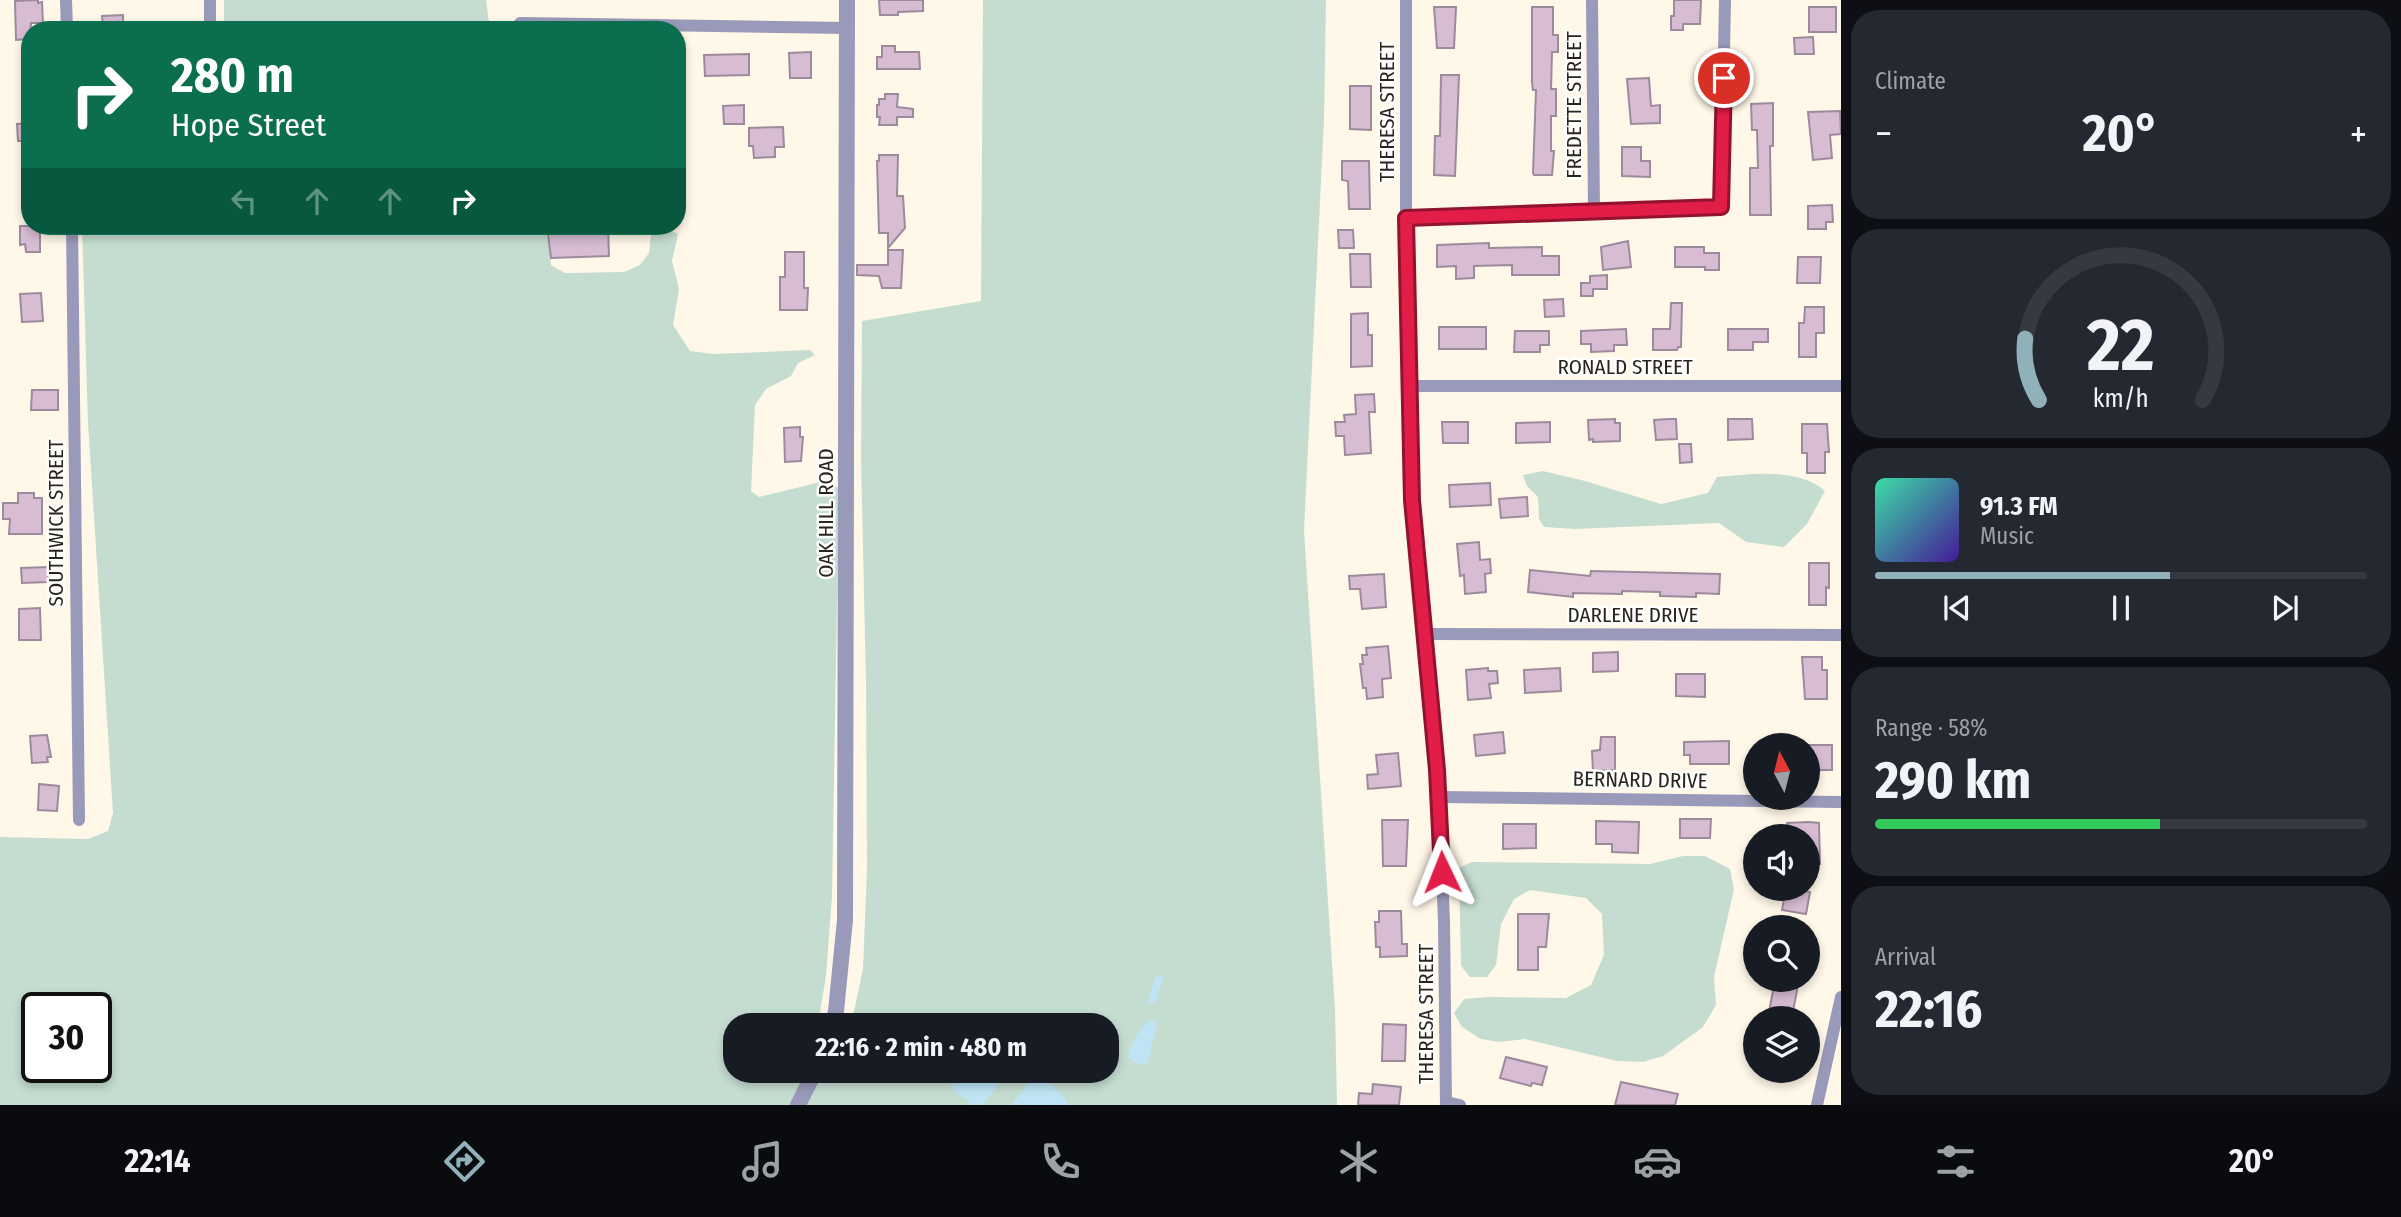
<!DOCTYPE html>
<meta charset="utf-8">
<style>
:root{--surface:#171b24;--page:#242831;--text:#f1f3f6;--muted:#9ea1a6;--line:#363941;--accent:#90b1ba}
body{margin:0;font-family:"Fira Sans Condensed",sans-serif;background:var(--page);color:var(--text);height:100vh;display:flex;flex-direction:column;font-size:26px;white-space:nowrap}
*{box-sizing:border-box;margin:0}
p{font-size:23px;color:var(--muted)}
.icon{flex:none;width:38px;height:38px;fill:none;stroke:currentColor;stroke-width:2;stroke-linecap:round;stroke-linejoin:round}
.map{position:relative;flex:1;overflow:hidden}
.panel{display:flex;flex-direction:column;gap:10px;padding:10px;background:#0d0f14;width:560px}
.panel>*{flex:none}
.guide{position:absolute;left:21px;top:21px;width:665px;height:214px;border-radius:28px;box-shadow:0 4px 10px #0003;background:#0b6e4f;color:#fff;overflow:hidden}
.needle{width:46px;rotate:353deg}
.tools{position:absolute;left:1743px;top:733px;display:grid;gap:14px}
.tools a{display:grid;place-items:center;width:77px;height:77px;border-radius:50%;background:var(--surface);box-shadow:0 4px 10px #0003;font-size:35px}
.speed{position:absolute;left:21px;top:992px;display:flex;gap:14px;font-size:35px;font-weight:700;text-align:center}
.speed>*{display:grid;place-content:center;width:91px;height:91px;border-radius:50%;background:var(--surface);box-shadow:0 4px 10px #0003;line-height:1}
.speed .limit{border:4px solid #111;border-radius:10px;background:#fff;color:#111}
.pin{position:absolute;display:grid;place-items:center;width:60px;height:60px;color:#fff;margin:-30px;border:4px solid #fff;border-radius:50%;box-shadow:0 2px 7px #0007}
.me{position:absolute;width:77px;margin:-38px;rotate:358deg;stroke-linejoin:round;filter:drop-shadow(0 0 5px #0008)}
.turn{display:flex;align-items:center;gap:24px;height:147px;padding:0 35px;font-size:32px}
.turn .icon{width:91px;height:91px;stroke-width:2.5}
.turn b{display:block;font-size:49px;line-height:60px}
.lanes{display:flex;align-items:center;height:66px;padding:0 35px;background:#0003;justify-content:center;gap:35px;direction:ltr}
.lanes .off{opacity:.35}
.big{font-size:52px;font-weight:700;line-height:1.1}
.panel .card{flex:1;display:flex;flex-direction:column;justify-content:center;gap:10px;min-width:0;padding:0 24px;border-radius:28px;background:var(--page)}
.panel .dial{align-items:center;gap:0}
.dial svg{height:182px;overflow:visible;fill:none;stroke:var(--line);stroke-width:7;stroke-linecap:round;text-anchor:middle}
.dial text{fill:var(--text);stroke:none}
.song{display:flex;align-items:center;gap:21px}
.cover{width:84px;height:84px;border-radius:10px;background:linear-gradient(135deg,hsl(160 70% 55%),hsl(260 70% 35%))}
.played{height:7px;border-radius:4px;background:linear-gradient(90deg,var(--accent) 60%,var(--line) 60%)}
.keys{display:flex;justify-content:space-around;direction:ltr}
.heat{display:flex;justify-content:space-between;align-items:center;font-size:38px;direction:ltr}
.charge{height:10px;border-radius:5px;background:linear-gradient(90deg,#34c759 58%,var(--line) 0)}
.trip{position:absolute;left:723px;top:1013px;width:396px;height:70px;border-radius:28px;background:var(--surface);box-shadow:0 4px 10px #0003;font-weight:700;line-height:70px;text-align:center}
.dock{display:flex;height:112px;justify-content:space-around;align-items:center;background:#090b0e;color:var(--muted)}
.dock .icon{width:49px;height:49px}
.dock .active{color:var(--accent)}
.dock b{font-size:32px;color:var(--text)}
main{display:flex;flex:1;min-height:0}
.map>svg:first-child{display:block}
.green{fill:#c5ddd0;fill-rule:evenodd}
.water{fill:#bfe4f4}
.building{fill:#d7bcd4;stroke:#9d8a9b;stroke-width:2}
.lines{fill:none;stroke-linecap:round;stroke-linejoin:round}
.minor{stroke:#9999b9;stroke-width:12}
.tertiary{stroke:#9999b9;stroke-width:16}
.route-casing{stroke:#92132f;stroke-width:18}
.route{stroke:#e11d48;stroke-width:12}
.labels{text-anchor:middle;stroke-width:5;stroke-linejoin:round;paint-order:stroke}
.street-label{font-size:21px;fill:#2a251c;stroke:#fff}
</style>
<main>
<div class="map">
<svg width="1841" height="1105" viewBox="0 0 1841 1105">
<rect width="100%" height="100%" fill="#fff7e8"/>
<g class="green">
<polygon points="224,0 486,0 490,30 224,30"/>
<path d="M 983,0 L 1326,0 L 1324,119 L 1304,531 L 1335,1009 L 1337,1105 L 0,1105 L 0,837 L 88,839 L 108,831 L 113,813 L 88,423 L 82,226 L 547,226 L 551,265 L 565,273 L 624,272 L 640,265 L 649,253 L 651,235 L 666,228 L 678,234 L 672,261 L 679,289 L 673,325 L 690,351 L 713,354 L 810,350 L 815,355 L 798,363 L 791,376 L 766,389 L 755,405 L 751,491 L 759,497 L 825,481 L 839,488 L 832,896 L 826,976 L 818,1025 L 735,1026 L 735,1071 L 1106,1071 L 1106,1026 L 851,1025 L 863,969 L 867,868 L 866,683 L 861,458 L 862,321 L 981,301 ZM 37,1008 L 96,1008 L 96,1068 L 37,1068 Z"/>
<path d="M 1543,471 L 1585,481 L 1661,504 L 1708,493 L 1717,477 C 1749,474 1799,467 1825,491 L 1807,524 L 1784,547 L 1746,542 L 1719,523 L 1575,529 L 1544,527 L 1539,519 L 1538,497 L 1527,486 L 1523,475 Z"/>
<polygon points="1683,856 1705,856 1730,869 1734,889 1714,977 1716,1005 1703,1027 1663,1056 1643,1062 1617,1061 1525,1039 1499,1042 1481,1039 1462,1027 1454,1013 1464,999 1488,997 1566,998 1591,985 1604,955 1602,914 1586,898 1530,890 1514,899 1501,924 1496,965 1487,977 1470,977 1461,966 1459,868 1472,862 1650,864"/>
</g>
<g class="water">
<polygon points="1159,975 1163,975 1164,978 1155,1002 1147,1003 1155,978"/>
<path d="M 1149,1020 L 1157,1023 C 1157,1026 1148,1062 1147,1065 L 1133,1062 L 1129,1057 C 1130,1044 1139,1029 1149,1020 Z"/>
<path d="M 986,1075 L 995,1080 L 997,1085 C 994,1094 987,1096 984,1105 L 969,1105 L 968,1099 C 959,1097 954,1094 951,1085 Z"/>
<path d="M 1037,1078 C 1053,1083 1060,1092 1069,1105 L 1012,1105 L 1027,1084 Z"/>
</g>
<g class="building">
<polygon points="38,0 38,3 42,2 43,23 31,23 30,39 16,40 15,1"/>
<polygon points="879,0 923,0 923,11 898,12 898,15 880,15"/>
<polygon points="1674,0 1701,0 1700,24 1683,24 1683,30 1671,30 1671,16 1674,16"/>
<polygon points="1434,7 1456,7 1454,48 1437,48"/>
<polygon points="1532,7 1553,7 1553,35 1558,35 1558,52 1552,52 1551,89 1556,89 1556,116 1551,116 1551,151 1554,151 1552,175 1534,175 1533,173 1536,90 1533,90 1532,83"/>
<rect x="1809" y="7" width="27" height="25"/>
<polygon points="123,15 123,30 103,30 102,16"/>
<polygon points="1813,37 1814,54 1795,54 1794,38"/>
<polygon points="882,46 895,46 895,52 919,52 920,69 877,69 877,57 882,57"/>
<polygon points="811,52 811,78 790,78 789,53"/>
<polygon points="749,54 749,75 705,76 704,55"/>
<polygon points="1441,75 1459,75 1455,176 1434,175 1435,136 1440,136"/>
<polygon points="1649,78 1651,106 1660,105 1660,123 1631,124 1627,79"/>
<polygon points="1350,86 1371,86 1371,130 1350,129"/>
<polygon points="885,94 898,94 897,107 913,109 913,117 897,117 897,125 879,125 880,117 877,117 877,105 879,105 879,99 885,99"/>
<polygon points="1773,103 1773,146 1770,146 1771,215 1750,215 1750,168 1758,168 1757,130 1752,130 1751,104"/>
<polygon points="744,105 744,124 724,124 723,106"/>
<polygon points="1840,111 1841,134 1830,135 1832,158 1813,160 1808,112"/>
<polygon points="30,123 30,141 18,141 17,124"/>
<polygon points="783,127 784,147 775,147 775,157 754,158 753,146 749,146 749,128"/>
<polygon points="1622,147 1641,147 1641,161 1650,161 1650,177 1622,176"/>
<polygon points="879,155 898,155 897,196 903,196 905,228 888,248 888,233 879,233 877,161 879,161"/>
<polygon points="1342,161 1369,161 1370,209 1349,209 1348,181 1342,180"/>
<polygon points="1832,205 1833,222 1826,222 1826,229 1808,229 1808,206"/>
<polygon points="20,226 40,226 40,252 26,252 25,244 20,245"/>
<polygon points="547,226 608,226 609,256 551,258"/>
<polygon points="1338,230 1353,230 1354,248 1339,248"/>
<polygon points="1628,241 1631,267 1603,270 1601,247"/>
<polygon points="1489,243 1489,248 1542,247 1542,256 1559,256 1559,275 1512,275 1512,265 1474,266 1474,278 1456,279 1456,266 1437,267 1437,245"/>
<polygon points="1675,247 1704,247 1704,253 1719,253 1719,270 1705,270 1705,267 1675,267"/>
<polygon points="888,250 903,250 901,288 882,288 879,276 857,275 857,265 888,265"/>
<polygon points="785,252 804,252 804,288 808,288 807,310 780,310 780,277 785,277"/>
<polygon points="1350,254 1370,254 1371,287 1351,287"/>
<polygon points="1798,257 1821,257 1820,283 1797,283"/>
<polygon points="1607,275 1607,289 1593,289 1593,296 1581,296 1581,283 1590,283 1590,276"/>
<polygon points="41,293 43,321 22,322 20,294"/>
<polygon points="1563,299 1564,316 1545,317 1544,300"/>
<polygon points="1671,303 1682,303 1681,347 1678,347 1677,350 1653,350 1653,329 1670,329"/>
<polygon points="1805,307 1824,307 1824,333 1816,333 1816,357 1799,357 1799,323 1804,323"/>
<polygon points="1368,313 1368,335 1372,335 1372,366 1351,367 1351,314"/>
<rect x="1439" y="327" width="47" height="22"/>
<polygon points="1626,329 1627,345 1614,345 1614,351 1591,352 1591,344 1581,344 1581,331"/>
<polygon points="1728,329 1768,329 1768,342 1753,342 1753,350 1728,350"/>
<polygon points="1515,331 1549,331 1549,345 1540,345 1540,352 1514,352"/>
<polygon points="32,390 58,390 58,410 31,410"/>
<polygon points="1374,394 1375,412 1369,412 1371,453 1345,455 1344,436 1336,436 1335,422 1345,422 1344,415 1356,414 1355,395"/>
<polygon points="1615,419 1615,423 1620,423 1620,441 1593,442 1593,439 1589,440 1588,420"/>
<polygon points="1669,419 1676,419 1677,439 1656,440 1654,420"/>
<polygon points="1728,419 1752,419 1753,439 1728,440"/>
<polygon points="1442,422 1468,422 1468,443 1443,443"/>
<polygon points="1550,422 1550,442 1516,443 1516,423"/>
<polygon points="1802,424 1827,424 1829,452 1825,452 1825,473 1807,473 1807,453 1802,453"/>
<polygon points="800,427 800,437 803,437 801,461 785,462 784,428"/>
<polygon points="1679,444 1691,444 1692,462 1680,463"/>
<polygon points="1490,483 1491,505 1450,507 1449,485"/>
<polygon points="18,493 34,493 34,498 42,498 42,534 9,534 10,519 3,519 3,503 18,503"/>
<polygon points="1527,497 1528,516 1501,518 1499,499"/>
<polygon points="1479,542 1480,560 1490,559 1491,573 1485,574 1486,592 1465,594 1464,575 1460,576 1457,544"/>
<polygon points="1809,563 1829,563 1829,588 1826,587 1826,605 1809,605"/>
<polygon points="48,567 48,582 22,583 21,568"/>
<polygon points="1530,570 1590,576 1591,571 1720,574 1719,594 1696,593 1696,597 1660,596 1660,592 1622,591 1622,594 1573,593 1573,597 1528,592"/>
<polygon points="1384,574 1386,607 1362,609 1360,589 1350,589 1349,576"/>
<polygon points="40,608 41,640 19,640 19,609"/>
<polygon points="1388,646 1391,678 1382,679 1383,697 1367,699 1366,688 1363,688 1360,664 1363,664 1362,655 1367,655 1366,648"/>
<polygon points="1618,652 1618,671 1593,672 1593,653"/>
<polygon points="1802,657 1822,657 1822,670 1827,670 1827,699 1805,699"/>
<polygon points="1488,668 1488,671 1497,671 1498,683 1489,684 1491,698 1468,700 1466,670"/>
<polygon points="1560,668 1561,691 1525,693 1524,670"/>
<polygon points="1676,674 1705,674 1705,697 1676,696"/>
<polygon points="1503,732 1505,753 1476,756 1474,735"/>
<polygon points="47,735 51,757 47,757 48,762 32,763 30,736"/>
<polygon points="1601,737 1615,737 1615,770 1593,771 1592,751 1600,750"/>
<polygon points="1729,741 1729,764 1690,764 1690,755 1684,755 1684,742"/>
<rect x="1808" y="745" width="24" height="25"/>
<polygon points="1398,753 1401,786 1368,789 1367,775 1378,774 1376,755"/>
<polygon points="39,784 59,786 57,811 38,810"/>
<polygon points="1680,819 1711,819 1710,838 1680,838"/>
<polygon points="1382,820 1408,820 1406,866 1383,866"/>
<polygon points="1596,821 1639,822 1638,853 1612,852 1612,844 1596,844"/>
<polygon points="1809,822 1819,823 1820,864 1808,864 1808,836 1787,836 1787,823"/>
<polygon points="1503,824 1536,824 1536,848 1503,849"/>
<polygon points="1786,889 1810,892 1806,914 1782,910"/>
<polygon points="1379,911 1401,911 1402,944 1407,944 1407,956 1380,957 1380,947 1376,947 1375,922 1379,922"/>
<polygon points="1518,914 1549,914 1546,947 1538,947 1538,970 1518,970"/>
<polygon points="1775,980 1799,980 1792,1016 1769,1012"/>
<polygon points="1383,1024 1406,1025 1405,1061 1382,1061"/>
<polygon points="1506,1057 1547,1067 1542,1085 1532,1083 1531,1086 1500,1078"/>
<polygon points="1621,1082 1678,1094 1675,1105 1615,1105"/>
<polygon points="1373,1084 1401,1087 1399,1105 1358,1105 1359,1093 1372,1094"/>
</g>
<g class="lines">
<g class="minor">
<polyline points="66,0 67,30"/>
<polyline points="210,0 210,30"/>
<polyline points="1406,0 1406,217 1412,500 1439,797 1444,922 1446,1105"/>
<polyline points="1592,0 1594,210"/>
<polyline points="520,23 847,28"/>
<polyline points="1406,217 1721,207 1725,0"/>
<polyline points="72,226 79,820"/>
<polyline points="1408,386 1841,386"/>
<polyline points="1425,634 1841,635"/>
<polyline points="1439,797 1841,802"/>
<polyline points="1446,1102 1460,1105"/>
<polyline points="1817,1105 1841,997"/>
</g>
<g class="tertiary">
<polyline points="832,1026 836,1011 845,920 847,0"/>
<polyline points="798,1105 815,1071"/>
</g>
</g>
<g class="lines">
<defs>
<polyline id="route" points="1442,872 1437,770 1412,500 1406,218 1721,207 1724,78"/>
</defs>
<use href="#route" class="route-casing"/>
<use href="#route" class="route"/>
</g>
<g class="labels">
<g class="street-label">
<text transform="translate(1574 105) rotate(-90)" y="7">FREDETTE STREET</text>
<text transform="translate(1387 112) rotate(-90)" y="7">THERESA STREET</text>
<text x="1625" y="374">RONALD STREET</text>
<text transform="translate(826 513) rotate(-90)" y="7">OAK HILL ROAD</text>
<text transform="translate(56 523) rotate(-90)" y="7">SOUTHWICK STREET</text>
<text x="1633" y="622">DARLENE DRIVE</text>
<text transform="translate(1640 780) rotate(1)" y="7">BERNARD DRIVE</text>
<text transform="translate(1426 1014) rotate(-90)" y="7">THERESA STREET</text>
</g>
</g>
</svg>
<div class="tools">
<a><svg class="needle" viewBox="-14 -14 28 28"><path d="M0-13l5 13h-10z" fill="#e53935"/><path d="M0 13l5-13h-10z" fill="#9ea1a6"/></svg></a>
<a><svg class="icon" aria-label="sound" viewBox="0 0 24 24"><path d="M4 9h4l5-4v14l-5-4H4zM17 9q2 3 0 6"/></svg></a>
<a><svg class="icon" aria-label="search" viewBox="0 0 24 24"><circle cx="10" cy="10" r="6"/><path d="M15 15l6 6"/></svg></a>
<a><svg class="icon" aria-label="layers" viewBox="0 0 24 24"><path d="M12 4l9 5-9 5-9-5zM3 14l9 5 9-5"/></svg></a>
</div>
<div class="speed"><div class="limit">30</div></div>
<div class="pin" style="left:1724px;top:78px;background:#d93025"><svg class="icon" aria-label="arrive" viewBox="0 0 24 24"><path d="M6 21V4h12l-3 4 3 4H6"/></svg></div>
<svg class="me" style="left:1442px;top:872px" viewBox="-20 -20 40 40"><path d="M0-17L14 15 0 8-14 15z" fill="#e11d48" stroke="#fff" stroke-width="4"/></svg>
<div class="trip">22:16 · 2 min · 480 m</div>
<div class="guide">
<div class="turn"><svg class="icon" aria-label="right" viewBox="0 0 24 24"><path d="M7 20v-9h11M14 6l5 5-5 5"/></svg><div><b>280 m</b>Hope Street</div></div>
<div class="lanes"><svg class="icon off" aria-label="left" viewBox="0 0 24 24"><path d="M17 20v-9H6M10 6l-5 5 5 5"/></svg><svg class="icon off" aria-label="ahead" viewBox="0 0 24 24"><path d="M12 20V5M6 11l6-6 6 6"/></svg><svg class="icon off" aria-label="ahead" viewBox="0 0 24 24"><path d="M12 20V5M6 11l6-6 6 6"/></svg><svg class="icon" aria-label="right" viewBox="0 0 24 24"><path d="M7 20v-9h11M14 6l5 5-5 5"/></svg></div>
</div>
</div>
<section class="panel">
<div class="card"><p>Climate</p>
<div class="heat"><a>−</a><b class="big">20°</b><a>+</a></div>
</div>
<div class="card dial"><svg viewBox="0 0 100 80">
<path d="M14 69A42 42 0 1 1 86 69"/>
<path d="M14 69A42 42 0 0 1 8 42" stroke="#90b1ba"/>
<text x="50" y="56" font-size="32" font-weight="700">22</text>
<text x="50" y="72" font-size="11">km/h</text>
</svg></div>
<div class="card">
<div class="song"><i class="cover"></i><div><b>91.3 FM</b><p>Music</p></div></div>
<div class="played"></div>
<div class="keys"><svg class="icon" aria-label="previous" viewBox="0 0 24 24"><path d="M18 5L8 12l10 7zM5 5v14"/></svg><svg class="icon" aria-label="pause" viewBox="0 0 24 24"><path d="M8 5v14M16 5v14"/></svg><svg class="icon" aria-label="next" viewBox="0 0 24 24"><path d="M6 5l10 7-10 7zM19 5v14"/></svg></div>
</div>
<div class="card"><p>Range · 58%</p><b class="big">290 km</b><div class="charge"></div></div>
<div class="card"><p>Arrival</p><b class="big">22:16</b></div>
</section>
</main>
<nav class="dock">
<b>22:14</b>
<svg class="icon active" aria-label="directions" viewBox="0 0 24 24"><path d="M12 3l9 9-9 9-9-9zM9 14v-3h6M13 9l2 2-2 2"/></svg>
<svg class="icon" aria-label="music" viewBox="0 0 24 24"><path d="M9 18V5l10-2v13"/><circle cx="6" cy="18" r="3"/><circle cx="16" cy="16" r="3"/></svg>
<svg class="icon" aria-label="phone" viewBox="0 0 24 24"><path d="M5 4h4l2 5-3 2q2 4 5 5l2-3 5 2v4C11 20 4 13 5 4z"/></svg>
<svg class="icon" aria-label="climate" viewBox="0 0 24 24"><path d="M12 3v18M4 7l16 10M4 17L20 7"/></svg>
<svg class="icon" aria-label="car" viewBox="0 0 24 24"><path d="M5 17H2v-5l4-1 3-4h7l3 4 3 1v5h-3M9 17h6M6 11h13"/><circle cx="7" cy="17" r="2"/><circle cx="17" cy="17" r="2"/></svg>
<svg class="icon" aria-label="filters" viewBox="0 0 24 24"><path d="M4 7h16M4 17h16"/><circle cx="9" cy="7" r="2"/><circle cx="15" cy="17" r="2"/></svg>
<b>20°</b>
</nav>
